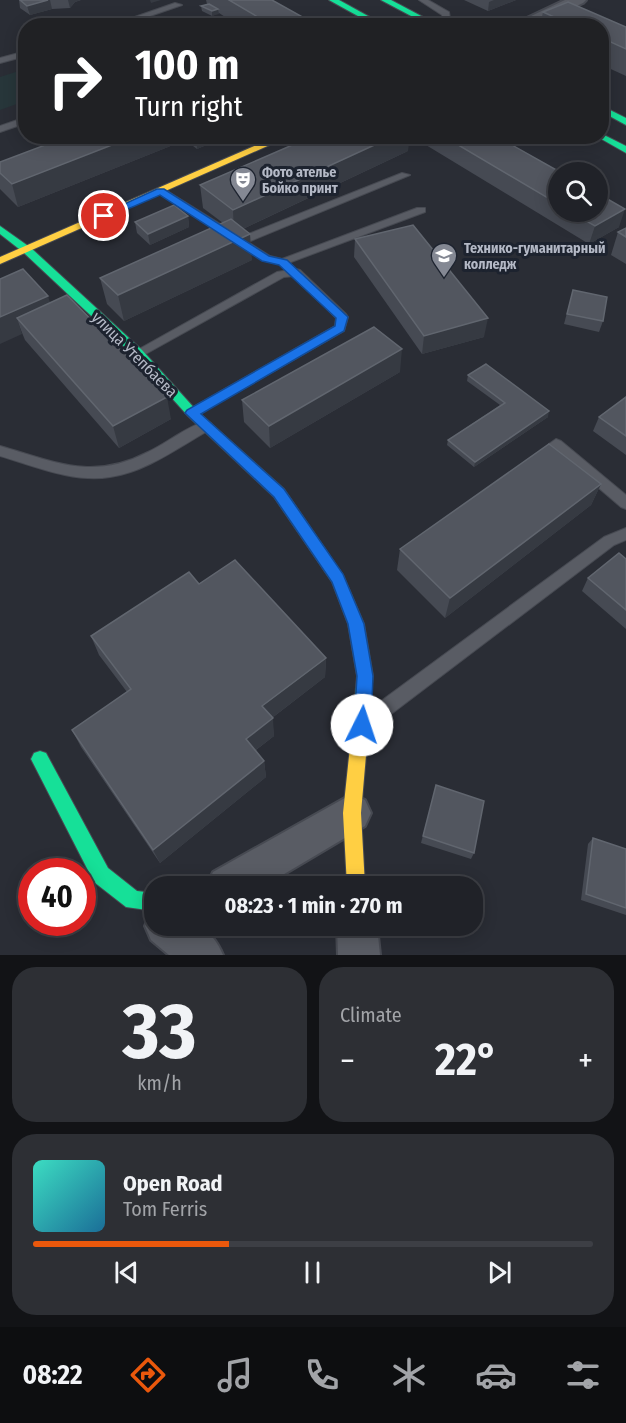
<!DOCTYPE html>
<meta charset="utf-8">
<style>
:root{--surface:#202228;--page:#2d2f34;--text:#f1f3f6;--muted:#a2a4a8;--line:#3d3f45;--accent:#ea580c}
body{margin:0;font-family:"Fira Sans Condensed",sans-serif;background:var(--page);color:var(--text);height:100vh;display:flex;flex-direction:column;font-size:22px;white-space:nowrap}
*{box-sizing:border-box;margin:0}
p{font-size:20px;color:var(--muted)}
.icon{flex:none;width:33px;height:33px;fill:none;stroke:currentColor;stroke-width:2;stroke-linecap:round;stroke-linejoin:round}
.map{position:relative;height:955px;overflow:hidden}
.sheet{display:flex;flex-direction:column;gap:12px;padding:12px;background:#121316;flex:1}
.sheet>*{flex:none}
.top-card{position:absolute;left:18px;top:18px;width:591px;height:126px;border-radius:24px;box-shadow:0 3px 15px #0003,0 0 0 2px var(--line);background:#202124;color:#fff;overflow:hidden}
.controls{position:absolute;left:548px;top:162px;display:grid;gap:12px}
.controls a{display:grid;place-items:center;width:60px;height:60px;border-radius:50%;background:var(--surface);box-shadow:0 3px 15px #0003,0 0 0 2px var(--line);font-size:30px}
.speed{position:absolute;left:18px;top:858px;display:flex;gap:12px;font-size:30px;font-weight:700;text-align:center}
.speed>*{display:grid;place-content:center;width:78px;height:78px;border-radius:50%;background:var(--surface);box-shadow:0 3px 15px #0003,0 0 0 2px var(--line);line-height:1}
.speed .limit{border:9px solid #d22;background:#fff;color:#111}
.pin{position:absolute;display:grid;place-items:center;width:51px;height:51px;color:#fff;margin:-26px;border:3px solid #fff;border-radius:50%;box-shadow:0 2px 6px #0007}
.me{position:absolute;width:66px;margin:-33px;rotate:4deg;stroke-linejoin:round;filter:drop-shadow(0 0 4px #0008)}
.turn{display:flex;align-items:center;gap:21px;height:126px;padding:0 18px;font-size:27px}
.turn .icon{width:78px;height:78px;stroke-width:2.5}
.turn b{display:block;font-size:42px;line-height:51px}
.big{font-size:45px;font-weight:700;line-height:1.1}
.sheet .tile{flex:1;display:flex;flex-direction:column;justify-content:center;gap:9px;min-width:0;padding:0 21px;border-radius:24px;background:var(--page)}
.sheet .dial{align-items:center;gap:0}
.dial b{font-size:78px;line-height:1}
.song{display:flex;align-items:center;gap:18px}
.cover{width:72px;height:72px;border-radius:9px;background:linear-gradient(135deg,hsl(170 70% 55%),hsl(200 70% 35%))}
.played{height:6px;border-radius:3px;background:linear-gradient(90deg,var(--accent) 35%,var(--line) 35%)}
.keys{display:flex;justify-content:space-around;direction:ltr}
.heat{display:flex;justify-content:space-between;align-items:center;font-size:33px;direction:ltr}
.sheet .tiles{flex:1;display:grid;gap:12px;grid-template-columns:1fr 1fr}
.tile:last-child{grid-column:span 2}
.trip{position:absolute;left:144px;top:876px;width:339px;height:60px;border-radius:24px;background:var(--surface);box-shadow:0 3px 15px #0003,0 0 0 2px var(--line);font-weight:700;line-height:60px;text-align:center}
.menu{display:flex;height:96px;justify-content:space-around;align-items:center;background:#0d0e10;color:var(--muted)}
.menu .icon{width:42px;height:42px}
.menu .current{color:var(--accent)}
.menu b{font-size:27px;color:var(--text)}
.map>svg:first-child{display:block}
.green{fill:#27363a}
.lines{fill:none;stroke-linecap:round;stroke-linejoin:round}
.lane-casing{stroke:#474a52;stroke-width:2}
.street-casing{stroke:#474a52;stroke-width:4}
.fast-casing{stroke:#474a52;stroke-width:2}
.slow-casing{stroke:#474a52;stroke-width:2}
.lane{fill:#595c64;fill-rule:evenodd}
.street{fill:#595c64;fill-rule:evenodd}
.fast{fill:#16e098;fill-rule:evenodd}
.slow{fill:#ffcf43;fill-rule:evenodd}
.wall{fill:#464a53}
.shaded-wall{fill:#363a42}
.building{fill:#52565f;stroke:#61666f;stroke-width:1.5}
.route{fill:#1a73e8;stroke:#114b97;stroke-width:1.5}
.labels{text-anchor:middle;stroke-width:6;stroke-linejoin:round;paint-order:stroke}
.far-poi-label{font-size:14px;font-weight:bold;fill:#b4b9c6;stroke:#1d232f;text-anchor:start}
.street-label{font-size:16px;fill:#b4b9c6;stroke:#1d232f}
</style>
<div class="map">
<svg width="626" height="955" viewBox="0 0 626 955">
<rect width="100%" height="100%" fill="#2a2d35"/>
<polygon class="green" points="25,69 25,101 0,110 0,77"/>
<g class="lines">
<defs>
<g id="lane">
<polygon points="419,0 428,0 449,12 451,26 443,26 442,15"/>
<polygon points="175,3 182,5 121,26 109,26"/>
<polygon points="26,51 26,56 0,63 0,58"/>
<polygon points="26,117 26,123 0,132 0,126"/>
<polygon points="402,173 410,175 248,242 270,256 282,259 417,208 425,208 425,212 283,265 262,260 156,191 164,189 241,237"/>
<polygon points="296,269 300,270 346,314 348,317 344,331 196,416 192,418 186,413 188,410 335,326 336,318 294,276 284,277 142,356 138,357 132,353 277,272"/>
<path d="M 206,421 L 211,423 L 212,426 L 211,429 C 179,447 146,472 110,477 C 73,483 34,466 0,456 L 0,446 C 56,462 92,481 148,452 C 167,443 186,427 206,421 Z"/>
<polygon points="556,439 561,441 626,495 626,509 621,507 551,447 549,444"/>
<polygon points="626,528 626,540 614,545 374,727 368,729 362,727 360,721 362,715 604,537"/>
</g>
<g id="street">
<polygon points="565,0 586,0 583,3 533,26 510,26"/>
<polygon points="352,794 365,800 371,813 365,826 264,886 207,886 213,872"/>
<path d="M 154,910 L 154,926 C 188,926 208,919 223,955 L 169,955 L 151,940 L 145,926 L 151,912 Z"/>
<polygon points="337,926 377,926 380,955 338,955"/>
</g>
<g id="fast">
<polygon points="329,0 339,0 386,26 376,26"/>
<polygon points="381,0 391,0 440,26 430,26"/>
<polygon points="602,106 626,118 626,125 602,112"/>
<polygon points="602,134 626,146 626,153 596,136 602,136"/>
<polygon points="0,226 31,248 142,350 196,410 284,489 343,575 364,624 373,676 368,715 362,717 356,715 354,709 357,676 348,624 332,582 274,497 188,416 134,356 23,252 0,234"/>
<polygon points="40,751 46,753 108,868 137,891 154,893 154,911 126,907 94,882 31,759 34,753"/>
</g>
<g id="slow">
<polygon points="277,136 290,136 0,264 0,257"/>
<polygon points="362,701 368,703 370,709 361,813 365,886 347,886 343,813 354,709 356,703"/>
</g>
</defs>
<use href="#lane" class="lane-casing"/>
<use href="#street" class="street-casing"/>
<use href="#fast" class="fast-casing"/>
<use href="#slow" class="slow-casing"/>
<use href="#lane" class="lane"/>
<use href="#street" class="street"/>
<use href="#fast" class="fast"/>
<use href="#slow" class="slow"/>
</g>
<g class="wall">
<polygon points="19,0 81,0 75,2 70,8 52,9 30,15 20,8"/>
<polygon points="206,0 272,0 308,20 308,26 239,26 219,13 212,16 202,11 201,6 207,4"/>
<polygon points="464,0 516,0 488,11"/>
<polygon points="543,12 626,27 626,76 602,65 602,26 540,26"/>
<polygon points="180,136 228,136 197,149"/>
<polygon points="421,136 496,136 558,172 558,212 597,212 619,227 589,244 421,142"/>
<polygon points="173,145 18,207 0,189 0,162"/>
<polygon points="408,151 243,229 252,260 124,321 107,304 100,278 223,223 203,208 200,185"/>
<polygon points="188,216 189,227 150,245 137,233 135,222"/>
<polygon points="626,228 626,264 611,255 618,232"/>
<polygon points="355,239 484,337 422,354 354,257"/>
<polygon points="0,279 50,302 171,419 119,448 25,340"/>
<polygon points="573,290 603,321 599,332 564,324"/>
<polygon points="400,372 270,448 244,422 242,400"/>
<polygon points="468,375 548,417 474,467 447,445 448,440 500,405 467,381"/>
<polygon points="626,397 626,455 593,431 599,417"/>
<polygon points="601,484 591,505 445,618 397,570 400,549"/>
<polygon points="626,559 626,629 582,591 588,578"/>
<polygon points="199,584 326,658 325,677 272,718 274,736 256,750 264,761 266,777 160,863 81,747 72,730 127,692 99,655 91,636"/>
<polygon points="436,785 474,853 471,859 421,843"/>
<polygon points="593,838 626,849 626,915 581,900 588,844"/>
</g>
<g class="shaded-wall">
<polygon points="48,0 50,0 52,9 30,15 27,6"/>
<polygon points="68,0 81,0 75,2 70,8"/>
<polygon points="150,0 161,0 151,3"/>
<polygon points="494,0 516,0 488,11 489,2"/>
<polygon points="218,9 219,14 212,16 212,11"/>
<polygon points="308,20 308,26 291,26"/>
<polygon points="135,136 171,136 173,145 18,207 12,184"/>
<polygon points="196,136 228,136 197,149"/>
<polygon points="394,136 410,136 408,151 234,233 233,210"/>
<polygon points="625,209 619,227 589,244 595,226"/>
<polygon points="188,216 189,227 150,245 148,234"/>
<polygon points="250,234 252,260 124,321 118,295"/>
<polygon points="48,296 55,319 17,318 22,334 0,344 0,317"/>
<polygon points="488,318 484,337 422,354 424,336"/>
<polygon points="402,349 400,372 270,448 269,426"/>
<polygon points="167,397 171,419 119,448 113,426"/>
<polygon points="549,411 548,417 474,467 475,462"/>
<polygon points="601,484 591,505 445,618 450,598"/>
<polygon points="326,658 325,677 264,724 262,706"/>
<polygon points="273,718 274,736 249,755 246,739"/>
<polygon points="264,761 266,777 160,863 153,850"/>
</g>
<g class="building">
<polygon points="20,0 48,0 27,6"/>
<polygon points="229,0 272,0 308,20 291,26 273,26"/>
<polygon points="568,2 626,27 626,49 602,38 602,26 574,26 543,12"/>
<polygon points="209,4 218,9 212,11 201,6"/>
<polygon points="69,136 135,136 12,184 0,173 0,162"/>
<polygon points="313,136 394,136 233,210 200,185"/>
<polygon points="443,136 496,136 560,172 558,172 558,204"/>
<polygon points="597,193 625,209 595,226 570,212 597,212"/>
<polygon points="174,205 188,216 148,234 135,222"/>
<polygon points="231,219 250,234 118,295 100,278"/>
<polygon points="413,225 488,318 424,336 355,239"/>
<polygon points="626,228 626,237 618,232"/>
<polygon points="23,269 48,296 0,317 0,279"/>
<polygon points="573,290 607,297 603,321 567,314"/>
<polygon points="67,295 167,397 113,426 17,318"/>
<polygon points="374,327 402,349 269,426 242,400"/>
<polygon points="486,364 549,411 475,462 448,440 505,403 468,375"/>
<polygon points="626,397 626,436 599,417"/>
<polygon points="549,444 601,484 450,598 400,549"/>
<polygon points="619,553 626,559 626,610 588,578"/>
<polygon points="235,560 326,658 262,706 273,718 246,739 264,761 153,850 72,730 131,689 91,636 189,572 199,584"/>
<polygon points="436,785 484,801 474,853 423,836"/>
<polygon points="593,838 626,849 626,908 586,894"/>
</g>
<polygon class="route" points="157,189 164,189 269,256 287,260 348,317 344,331 201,414 284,489 343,574 364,624 373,676 371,725 368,731 362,734 356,731 354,725 357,676 348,624 332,582 274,497 185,413 187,410 335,326 336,318 279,265 262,261 160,195 107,218 98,216"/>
<defs>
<symbol id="theatre-pin" viewBox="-11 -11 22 30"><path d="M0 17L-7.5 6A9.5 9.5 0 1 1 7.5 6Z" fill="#848893" stroke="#1d232f"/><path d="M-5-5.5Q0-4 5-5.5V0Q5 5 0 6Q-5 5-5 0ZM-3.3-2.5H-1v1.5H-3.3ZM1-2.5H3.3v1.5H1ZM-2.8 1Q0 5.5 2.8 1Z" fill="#fff"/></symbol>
<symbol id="university-pin" viewBox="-11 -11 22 30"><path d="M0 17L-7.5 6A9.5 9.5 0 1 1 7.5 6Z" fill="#848893" stroke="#1d232f"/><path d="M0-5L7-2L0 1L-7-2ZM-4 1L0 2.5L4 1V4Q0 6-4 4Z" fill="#fff"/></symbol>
</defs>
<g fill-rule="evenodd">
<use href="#theatre-pin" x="228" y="165" width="30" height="40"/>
<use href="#university-pin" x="429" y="241" width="30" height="40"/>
</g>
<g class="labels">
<g class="far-poi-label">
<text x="262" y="177">Фото ателье<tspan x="262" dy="16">Бойко принт</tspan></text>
<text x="464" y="253">Технико-гуманитарный<tspan x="464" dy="16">колледж</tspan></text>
</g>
<g class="street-label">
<text transform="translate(135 354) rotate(45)" y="6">улица Утепбаева</text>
</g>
</g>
</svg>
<div class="controls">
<a><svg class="icon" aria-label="search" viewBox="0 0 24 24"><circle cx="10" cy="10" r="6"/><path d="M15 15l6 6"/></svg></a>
</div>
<div class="speed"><div class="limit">40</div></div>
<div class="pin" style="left:104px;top:216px;background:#d93025"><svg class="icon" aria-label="arrive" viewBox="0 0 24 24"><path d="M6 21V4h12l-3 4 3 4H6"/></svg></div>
<svg class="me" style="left:362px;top:725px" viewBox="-20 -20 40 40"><circle r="19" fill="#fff"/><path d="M0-13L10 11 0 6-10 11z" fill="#1a73e8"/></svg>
<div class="trip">08:23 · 1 min · 270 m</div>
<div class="top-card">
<div class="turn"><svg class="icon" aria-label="right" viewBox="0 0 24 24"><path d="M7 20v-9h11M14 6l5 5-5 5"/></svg><div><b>100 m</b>Turn right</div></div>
</div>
</div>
<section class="sheet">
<div class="tiles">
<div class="tile dial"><b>33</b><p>km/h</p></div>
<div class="tile"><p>Climate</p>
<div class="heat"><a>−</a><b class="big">22°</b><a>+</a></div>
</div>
<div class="tile">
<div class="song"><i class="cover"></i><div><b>Open Road</b><p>Tom Ferris</p></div></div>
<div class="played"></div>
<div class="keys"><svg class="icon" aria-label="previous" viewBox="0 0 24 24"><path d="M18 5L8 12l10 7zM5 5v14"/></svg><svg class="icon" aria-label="pause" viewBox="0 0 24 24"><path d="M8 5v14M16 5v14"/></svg><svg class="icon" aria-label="next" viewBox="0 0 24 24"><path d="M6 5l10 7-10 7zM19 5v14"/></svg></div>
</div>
</div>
</section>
<nav class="menu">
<b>08:22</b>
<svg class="icon current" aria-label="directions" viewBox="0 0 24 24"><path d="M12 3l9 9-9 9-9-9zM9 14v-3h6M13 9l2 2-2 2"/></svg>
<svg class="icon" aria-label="music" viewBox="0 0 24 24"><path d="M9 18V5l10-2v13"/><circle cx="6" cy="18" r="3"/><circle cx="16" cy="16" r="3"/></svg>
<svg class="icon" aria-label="phone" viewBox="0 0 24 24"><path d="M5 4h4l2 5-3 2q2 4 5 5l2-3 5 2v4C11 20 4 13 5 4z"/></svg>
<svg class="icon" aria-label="climate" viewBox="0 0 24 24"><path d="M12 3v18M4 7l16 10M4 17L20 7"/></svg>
<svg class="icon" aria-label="car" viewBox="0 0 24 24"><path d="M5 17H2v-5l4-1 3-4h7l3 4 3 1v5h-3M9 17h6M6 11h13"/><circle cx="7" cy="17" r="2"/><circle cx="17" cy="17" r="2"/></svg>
<svg class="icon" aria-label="filters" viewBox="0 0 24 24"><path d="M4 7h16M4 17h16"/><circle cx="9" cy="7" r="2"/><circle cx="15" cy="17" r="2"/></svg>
</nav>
